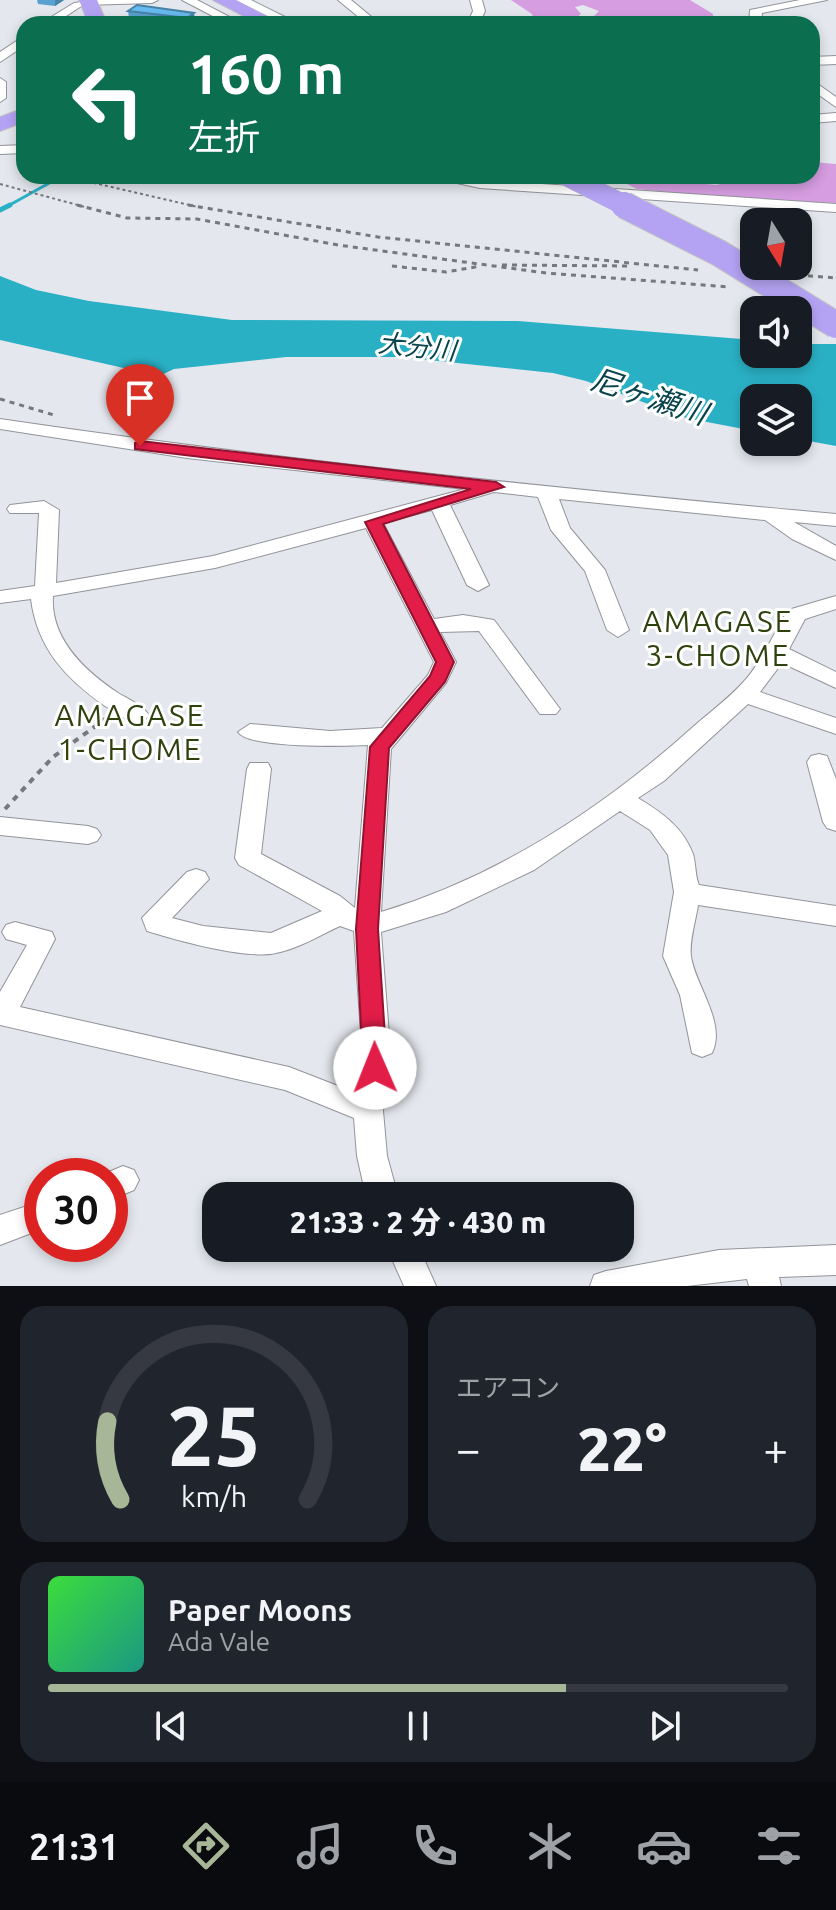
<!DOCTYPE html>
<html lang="ja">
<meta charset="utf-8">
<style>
:root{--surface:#171b24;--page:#20242c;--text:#f1f3f6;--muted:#9ea1a6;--line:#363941;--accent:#a7b696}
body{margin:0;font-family:Ubuntu,"Noto Sans JP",sans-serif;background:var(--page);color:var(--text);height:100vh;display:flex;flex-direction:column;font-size:30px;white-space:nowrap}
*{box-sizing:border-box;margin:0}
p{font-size:26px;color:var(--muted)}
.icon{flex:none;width:44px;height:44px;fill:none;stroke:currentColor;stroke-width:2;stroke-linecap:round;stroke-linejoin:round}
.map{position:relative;height:1286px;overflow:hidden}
.drawer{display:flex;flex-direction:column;gap:20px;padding:20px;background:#0d0f14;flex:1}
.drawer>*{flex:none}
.banner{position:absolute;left:16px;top:16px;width:804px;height:168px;border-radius:24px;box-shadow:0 4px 12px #0003;background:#0b6e4f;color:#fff;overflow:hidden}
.needle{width:52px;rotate:169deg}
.fabs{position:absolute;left:740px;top:208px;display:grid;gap:16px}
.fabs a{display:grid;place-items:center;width:72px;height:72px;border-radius:16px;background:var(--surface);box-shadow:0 4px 12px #0003;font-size:40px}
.speed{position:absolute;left:24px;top:1158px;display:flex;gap:16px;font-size:40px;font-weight:700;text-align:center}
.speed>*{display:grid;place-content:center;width:104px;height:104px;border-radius:50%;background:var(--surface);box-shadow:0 4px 12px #0003;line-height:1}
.speed .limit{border:12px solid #d22;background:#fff;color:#111}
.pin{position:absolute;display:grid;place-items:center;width:68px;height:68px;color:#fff;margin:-82px -34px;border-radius:50% 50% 50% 0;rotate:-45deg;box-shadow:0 0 8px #0007}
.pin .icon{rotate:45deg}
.me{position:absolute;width:88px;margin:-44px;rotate:359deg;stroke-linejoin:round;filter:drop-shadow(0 0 6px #0008)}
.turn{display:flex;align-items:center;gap:28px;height:168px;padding:0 40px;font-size:36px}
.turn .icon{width:104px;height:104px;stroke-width:2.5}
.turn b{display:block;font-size:56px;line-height:68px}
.big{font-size:60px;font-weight:800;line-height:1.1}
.drawer .tile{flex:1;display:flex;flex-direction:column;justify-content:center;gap:12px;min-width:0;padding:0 28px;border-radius:24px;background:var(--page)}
.drawer .dial{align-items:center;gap:0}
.dial svg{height:208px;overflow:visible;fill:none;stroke:var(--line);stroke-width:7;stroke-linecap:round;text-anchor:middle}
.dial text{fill:var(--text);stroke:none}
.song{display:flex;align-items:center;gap:24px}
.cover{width:96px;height:96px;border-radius:12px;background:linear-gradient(135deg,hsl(120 70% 55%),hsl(170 70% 35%))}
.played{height:8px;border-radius:4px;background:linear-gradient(90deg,var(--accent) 70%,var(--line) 70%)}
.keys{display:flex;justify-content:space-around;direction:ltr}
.heat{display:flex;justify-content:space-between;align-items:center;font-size:44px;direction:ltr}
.drawer .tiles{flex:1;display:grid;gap:20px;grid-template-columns:1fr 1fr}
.tile:last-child{grid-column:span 2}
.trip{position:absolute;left:202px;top:1182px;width:432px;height:80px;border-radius:24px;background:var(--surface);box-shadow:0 4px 12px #0003;font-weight:800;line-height:80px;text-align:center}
.menu{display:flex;height:128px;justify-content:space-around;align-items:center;background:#090b0e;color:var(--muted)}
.menu .icon{width:56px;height:56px}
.menu .selected{color:var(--accent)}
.menu b{font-size:36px;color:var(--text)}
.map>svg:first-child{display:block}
.forest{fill:#d69de1}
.water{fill:#2ab0c5}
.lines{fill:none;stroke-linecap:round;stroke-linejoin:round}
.stream-far1{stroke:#2ab0c5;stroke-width:3}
.stream{stroke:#2ab0c5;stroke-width:5}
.minor-casing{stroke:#91949a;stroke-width:2}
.highway-casing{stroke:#c3c4c4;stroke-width:2}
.path-far2{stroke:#75787c;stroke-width:2;stroke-dasharray:3 3;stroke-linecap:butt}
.path-far1{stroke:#75787c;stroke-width:3;stroke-dasharray:5 5;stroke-linecap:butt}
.path{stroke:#75787c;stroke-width:4;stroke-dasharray:6 6;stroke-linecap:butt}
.minor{fill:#fff;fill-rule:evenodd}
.highway{fill:#b4a3f3;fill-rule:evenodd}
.highway-bridge-far1-casing{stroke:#c3c4c4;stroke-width:21;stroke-linecap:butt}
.highway-bridge-casing{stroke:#c3c4c4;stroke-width:28;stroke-linecap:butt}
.highway-bridge-far1{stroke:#b4a3f3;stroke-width:20}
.highway-bridge{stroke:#b4a3f3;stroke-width:26}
.wall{fill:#59a1ce}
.shaded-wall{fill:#4883a8}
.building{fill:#67bbf0;stroke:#4883a8;stroke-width:2}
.route{fill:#e11d48;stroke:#92132f;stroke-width:2}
.labels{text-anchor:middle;stroke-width:6;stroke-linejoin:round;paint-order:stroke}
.far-water-label{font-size:26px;font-style:italic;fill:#09434c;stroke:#fff}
.water-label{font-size:30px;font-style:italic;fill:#09434c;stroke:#fff}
.neighbourhood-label{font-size:30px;letter-spacing:2px;fill:#2e420e;stroke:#fff}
</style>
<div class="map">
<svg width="836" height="1286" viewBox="0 0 836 1286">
<rect width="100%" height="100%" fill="#e4e7ed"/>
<g class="forest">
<path d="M 511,0 L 690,0 L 713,14 L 713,19 C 671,27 624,28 582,20 L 592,18 L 599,11 L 583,5 L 575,7 L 581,14 L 573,20 L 533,19 L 532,14 Z"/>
<polygon points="812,162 836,164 836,203 752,200 637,189 621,181 620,176 716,185 730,182 735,176 812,176"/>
</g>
<polygon class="water" points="0,276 36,290 89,301 232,320 518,321 754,340 754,354 798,354 798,344 836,344 836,446 798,439 798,398 754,398 754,431 686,418 586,381 553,373 400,357 286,357 174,369 159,376 0,340"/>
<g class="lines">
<polyline class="stream-far1" points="6,207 62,176"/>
<polyline class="stream" points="0,210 10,205"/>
<defs>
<g id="minor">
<polygon points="98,0 158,0 152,3 83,5 54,24 40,24 74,3"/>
<polygon points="182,0 197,0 243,24 228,24"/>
<polygon points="236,0 251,0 299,24 284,24"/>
<polygon points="338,0 351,0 380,24 367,24"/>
<polygon points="470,0 482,0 485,11 479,24 467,24 473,11"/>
<polygon points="800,0 827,0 762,13 761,24 749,24 750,10"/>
<polygon points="24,36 24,46 0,62 0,52"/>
<polygon points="836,56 836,64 812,65 812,57"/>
<polygon points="0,78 6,82 6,98 0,102"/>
<polygon points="812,80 836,97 836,107 812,90"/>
<polygon points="836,113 836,121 812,123 812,115"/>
<polygon points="24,145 24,153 0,154 0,146"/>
<polygon points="425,176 836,204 836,212 480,188"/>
<path d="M 0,419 C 278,460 557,489 836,514 L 836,526 L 794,522 L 836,546 L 836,560 L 792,539 L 765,520 L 559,499 L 570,528 L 605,570 L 629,630 L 618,637 L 607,630 L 585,571 L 551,530 L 538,497 L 494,492 L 450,505 L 489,585 L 478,591 L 467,585 L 432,510 L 383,523 L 434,619 L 463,615 L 494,620 L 560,709 L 556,714 L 540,714 L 479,631 L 440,632 L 456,662 L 446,683 L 391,749 L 381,912 C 498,877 603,808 693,727 C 711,711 732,696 747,678 C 764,657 774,633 788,610 L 836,596 L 836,609 L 805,619 L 789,649 L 836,672 L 836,688 L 782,663 L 760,692 L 836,718 L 836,734 L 748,704 L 664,781 L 638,798 C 661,812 683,827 693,854 C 696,864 695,876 699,885 L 836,906 L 836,926 L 698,905 C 696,920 689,941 691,956 C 694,983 727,1023 712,1053 L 702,1057 L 692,1053 L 680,995 L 663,956 L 674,892 L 668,855 L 650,830 L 620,811 L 534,870 L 446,912 L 381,932 L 390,1048 L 383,1111 L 387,1156 L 398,1196 L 366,1196 L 357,1156 L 354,1118 L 285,1090 L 0,1025 L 0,992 L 27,945 L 6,939 L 2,932 L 6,925 L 15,922 L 52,932 L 55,939 L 20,1007 L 289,1067 L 356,1093 L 362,1048 L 354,931 L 340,926 C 320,935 298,949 276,953 C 247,960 176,940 147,931 L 142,918 L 187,872 L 196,869 L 205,872 L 209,879 L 172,918 L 203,926 L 271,933 L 322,911 L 239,865 L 235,858 L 247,769 L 250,763 L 268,763 L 271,769 L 261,854 L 340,896 L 355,908 L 368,745 C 346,746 249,749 238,732 L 250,724 L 330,731 L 382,728 L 428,675 L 434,662 L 366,528 L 215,568 L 53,596 C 50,639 85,671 118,693 C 128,699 142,705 149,715 L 145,720 C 130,725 118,714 105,706 C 66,679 37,648 31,599 L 0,603 L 0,591 L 35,586 L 39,513 L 10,513 L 7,509 L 10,505 L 44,501 L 59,510 L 56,583 L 213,556 L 465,489 L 187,458 L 0,429 Z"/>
<polygon points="819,754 827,756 836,779 836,831 827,828 823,822 807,762 811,756"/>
<polygon points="0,817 88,826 97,829 101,835 97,841 88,844 0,835"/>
<polygon points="123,1166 134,1170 139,1180 134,1190 110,1200 110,1176 99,1176"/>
<polygon points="42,1201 42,1229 0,1245 0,1215"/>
<polygon points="836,1245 836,1275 779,1277 781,1286 749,1286 747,1279 687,1286 590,1286 594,1275 606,1271 719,1250"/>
<polygon points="387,1248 419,1248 436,1286 404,1286"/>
</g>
<g id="highway">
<polygon points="79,0 97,0 107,24 89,24"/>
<polygon points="213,0 236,0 282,24 259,24"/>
<polygon points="24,108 24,122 0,131 0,117"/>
</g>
</defs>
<use href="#minor" class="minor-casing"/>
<use href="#highway" class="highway-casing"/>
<g class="path-far2">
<polyline points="64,176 198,207"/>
<polyline points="0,184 85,207"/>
</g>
<g class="path-far1">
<polyline points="77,205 127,218 197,219 338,245 546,273 730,287"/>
<polyline points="188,205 378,237 698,270"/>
<polyline points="502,265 629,266"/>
<polyline points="392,266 446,272 481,266"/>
<polyline points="798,275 836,278"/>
<polyline points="0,399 54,415"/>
</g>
<polyline class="path" points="5,809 53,757 108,717"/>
<use href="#minor" class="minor"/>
<use href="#highway" class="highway"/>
<defs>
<polyline id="highway-bridge-far1" points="567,176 628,207"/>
<polyline id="highway-bridge" points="624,205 719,253 836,325"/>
</defs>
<use href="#highway-bridge-far1" class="highway-bridge-far1-casing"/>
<use href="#highway-bridge" class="highway-bridge-casing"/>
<use href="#highway-bridge-far1" class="highway-bridge-far1"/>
<use href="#highway-bridge" class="highway-bridge"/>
</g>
<g class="wall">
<polygon points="37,0 64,0 55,6 38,4"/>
<polygon points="128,11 194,13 195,24 130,24"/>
</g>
<g class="shaded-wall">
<polygon points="55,0 64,0 55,6"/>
<polygon points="194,13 195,24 187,24 187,18"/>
</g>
<polygon class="building" points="137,5 194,13 187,18 128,11"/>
<polygon class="route" points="140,441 496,482 504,487 383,524 454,662 445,682 389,748 378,929 387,1068 384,1076 375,1078 366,1076 363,1068 356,929 370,747 430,676 436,662 365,522 471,489 135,449 135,443"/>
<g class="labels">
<g class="far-water-label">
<text transform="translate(417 347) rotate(6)" y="9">大分川</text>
</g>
<g class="water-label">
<text transform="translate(649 397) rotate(18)" y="10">尼ヶ瀬川</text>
</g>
<g class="neighbourhood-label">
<text x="718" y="632">AMAGASE<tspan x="718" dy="34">3-CHOME</tspan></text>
<text x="130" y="726">AMAGASE<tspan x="130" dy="34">1-CHOME</tspan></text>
</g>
</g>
</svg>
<div class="fabs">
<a><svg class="needle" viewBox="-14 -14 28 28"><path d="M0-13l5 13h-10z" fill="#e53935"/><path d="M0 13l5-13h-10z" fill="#9ea1a6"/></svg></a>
<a><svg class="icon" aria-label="sound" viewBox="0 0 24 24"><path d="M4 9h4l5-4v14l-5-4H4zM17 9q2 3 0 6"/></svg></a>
<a><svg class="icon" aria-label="layers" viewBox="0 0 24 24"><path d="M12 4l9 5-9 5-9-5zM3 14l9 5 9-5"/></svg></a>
</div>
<div class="speed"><div class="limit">30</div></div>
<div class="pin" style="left:140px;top:446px;background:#d93025"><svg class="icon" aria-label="arrive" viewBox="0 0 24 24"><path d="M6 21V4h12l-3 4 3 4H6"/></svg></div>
<svg class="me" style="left:375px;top:1068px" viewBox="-20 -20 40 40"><circle r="19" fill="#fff"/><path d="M0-13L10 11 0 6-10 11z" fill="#e11d48"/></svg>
<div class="trip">21:33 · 2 分 · 430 m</div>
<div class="banner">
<div class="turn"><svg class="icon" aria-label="left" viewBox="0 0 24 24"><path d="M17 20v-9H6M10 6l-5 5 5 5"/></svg><div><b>160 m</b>左折</div></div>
</div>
</div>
<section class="drawer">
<div class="tiles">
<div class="tile dial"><svg viewBox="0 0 100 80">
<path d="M14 69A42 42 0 1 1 86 69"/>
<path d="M14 69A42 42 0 0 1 9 39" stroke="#a7b696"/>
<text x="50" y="56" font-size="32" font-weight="700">25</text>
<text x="50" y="72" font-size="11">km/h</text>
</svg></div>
<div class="tile"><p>エアコン</p>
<div class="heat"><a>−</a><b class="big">22°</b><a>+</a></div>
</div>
<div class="tile">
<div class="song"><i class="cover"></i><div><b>Paper Moons</b><p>Ada Vale</p></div></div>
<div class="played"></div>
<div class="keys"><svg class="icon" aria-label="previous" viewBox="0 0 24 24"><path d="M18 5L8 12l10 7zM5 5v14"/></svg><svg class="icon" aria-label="pause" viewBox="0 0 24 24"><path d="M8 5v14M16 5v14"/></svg><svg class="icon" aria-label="next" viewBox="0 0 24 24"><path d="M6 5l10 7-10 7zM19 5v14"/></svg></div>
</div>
</div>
</section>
<nav class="menu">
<b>21:31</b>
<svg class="icon selected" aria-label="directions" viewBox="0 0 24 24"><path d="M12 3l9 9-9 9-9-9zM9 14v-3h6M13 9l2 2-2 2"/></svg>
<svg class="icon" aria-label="music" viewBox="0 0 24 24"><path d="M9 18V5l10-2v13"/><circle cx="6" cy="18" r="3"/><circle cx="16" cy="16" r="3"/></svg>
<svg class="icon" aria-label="phone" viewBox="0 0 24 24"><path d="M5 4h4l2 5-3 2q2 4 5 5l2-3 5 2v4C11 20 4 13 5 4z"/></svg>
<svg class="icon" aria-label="climate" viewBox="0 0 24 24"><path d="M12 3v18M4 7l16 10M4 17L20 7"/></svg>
<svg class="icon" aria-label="car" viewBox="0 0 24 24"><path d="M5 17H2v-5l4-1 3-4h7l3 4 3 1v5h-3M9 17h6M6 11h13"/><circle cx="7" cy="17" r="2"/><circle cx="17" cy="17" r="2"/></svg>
<svg class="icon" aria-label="filters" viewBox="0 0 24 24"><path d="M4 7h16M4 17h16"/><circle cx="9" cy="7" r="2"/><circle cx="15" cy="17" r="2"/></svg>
</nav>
